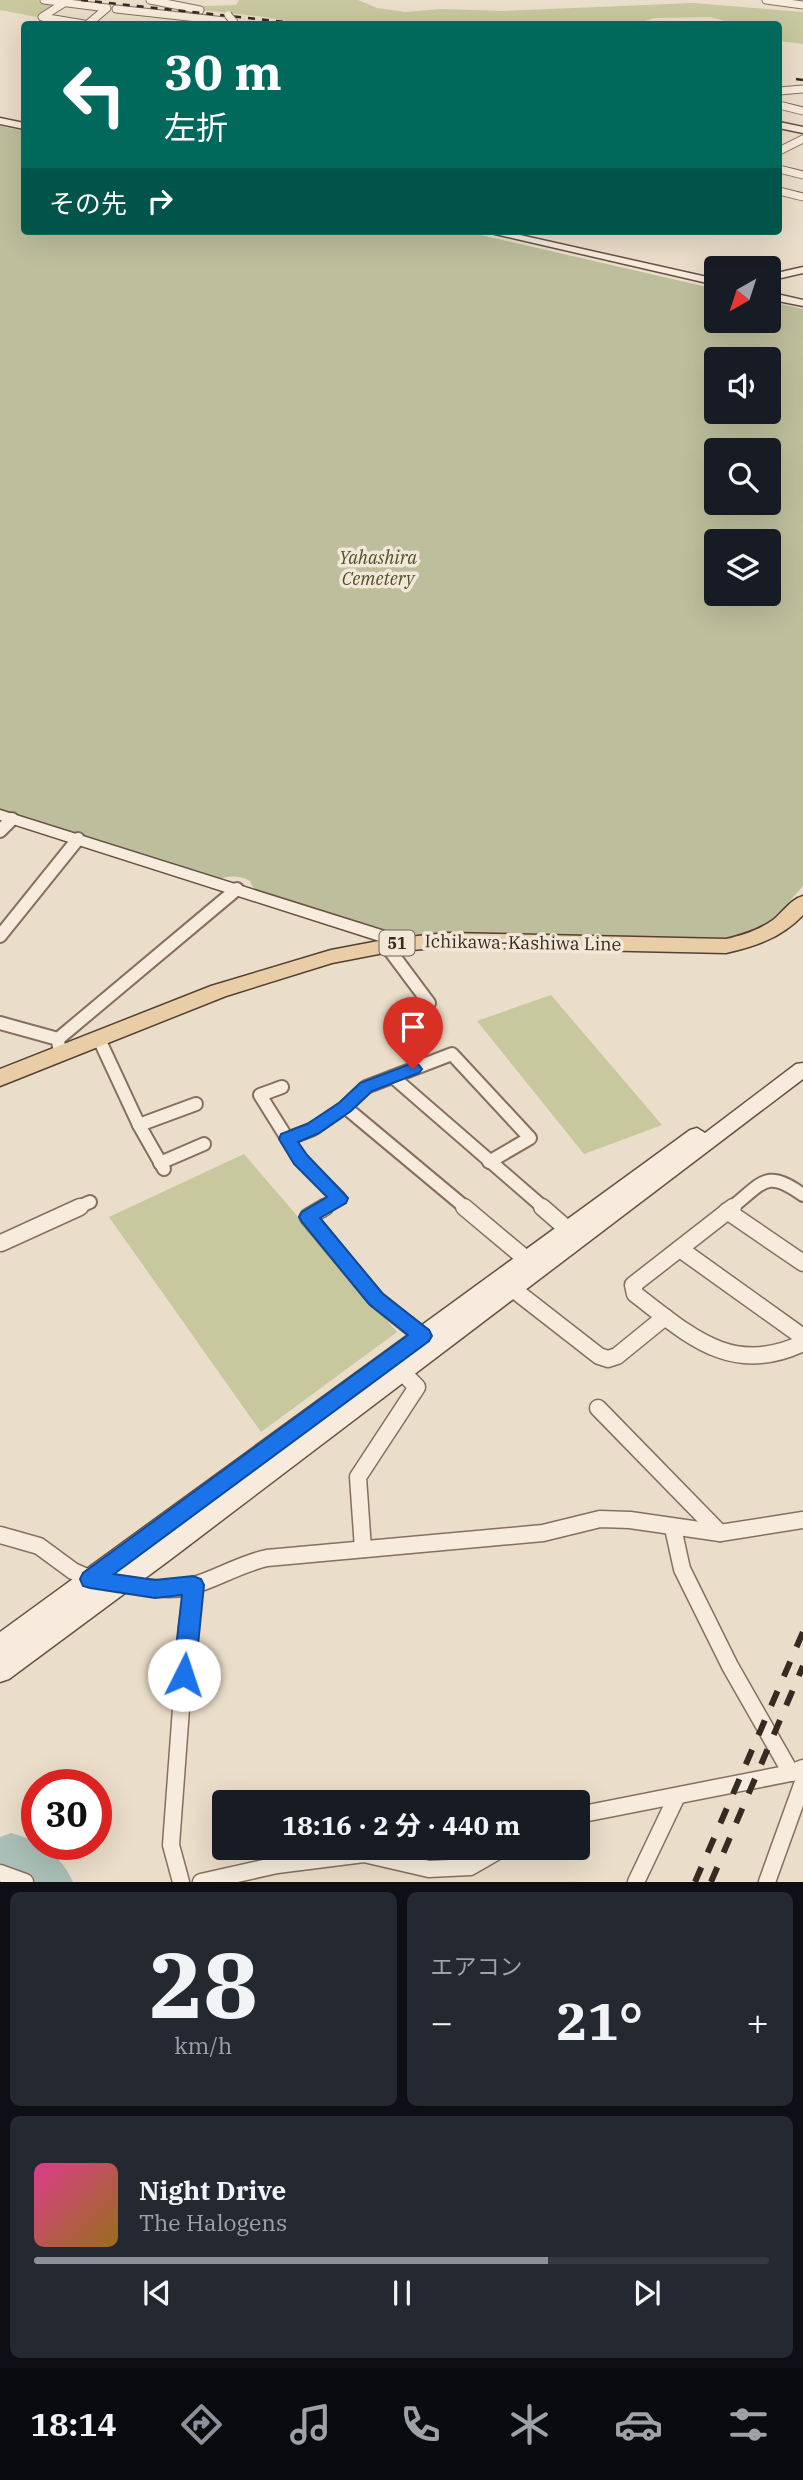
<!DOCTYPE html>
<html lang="ja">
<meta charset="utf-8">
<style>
:root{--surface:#171b24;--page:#242831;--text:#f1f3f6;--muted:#9ea1a6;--line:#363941;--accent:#8c9099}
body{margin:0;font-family:"IBM Plex Serif","Noto Sans JP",serif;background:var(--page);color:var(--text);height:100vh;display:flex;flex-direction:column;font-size:26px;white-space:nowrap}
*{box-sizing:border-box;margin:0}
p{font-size:23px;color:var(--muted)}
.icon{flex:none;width:38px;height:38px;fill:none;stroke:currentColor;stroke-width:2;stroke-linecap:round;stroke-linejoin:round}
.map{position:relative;height:1882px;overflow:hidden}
.sheet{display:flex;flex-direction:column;gap:10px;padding:10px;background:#0d0f14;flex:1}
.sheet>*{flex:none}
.guide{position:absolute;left:21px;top:21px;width:761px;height:214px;border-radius:7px;box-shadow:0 7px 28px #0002;background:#00695c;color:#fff;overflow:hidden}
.needle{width:46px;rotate:219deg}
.tools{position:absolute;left:704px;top:256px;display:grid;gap:14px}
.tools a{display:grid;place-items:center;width:77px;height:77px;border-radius:7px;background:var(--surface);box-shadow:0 7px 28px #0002;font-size:35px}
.speed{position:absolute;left:21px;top:1769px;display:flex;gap:14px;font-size:35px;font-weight:700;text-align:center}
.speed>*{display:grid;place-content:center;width:91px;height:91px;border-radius:50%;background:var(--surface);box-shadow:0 7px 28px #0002;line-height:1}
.speed .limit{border:10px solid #d22;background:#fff;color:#111}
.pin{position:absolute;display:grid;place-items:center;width:60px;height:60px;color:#fff;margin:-72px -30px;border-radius:50% 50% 50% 0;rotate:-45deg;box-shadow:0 0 7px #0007}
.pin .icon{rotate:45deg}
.me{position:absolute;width:77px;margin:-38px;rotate:4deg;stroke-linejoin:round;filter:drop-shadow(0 0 5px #0008)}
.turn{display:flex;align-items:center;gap:24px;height:147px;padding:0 28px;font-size:32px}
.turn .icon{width:91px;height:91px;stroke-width:2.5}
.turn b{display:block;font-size:49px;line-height:60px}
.then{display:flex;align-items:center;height:66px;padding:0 28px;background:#0003;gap:14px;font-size:26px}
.big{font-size:52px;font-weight:700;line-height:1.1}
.sheet .widget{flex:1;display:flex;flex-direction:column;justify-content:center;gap:10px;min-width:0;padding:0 24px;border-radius:10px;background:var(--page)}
.sheet .dial{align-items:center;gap:0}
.dial b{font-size:91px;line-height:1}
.song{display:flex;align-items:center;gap:21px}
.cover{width:84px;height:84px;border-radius:10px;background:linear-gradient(135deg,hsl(330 70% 55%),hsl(40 70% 35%))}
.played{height:7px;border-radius:4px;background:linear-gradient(90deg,var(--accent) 70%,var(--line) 70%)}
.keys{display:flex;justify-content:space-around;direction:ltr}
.heat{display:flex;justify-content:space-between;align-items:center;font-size:38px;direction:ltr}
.sheet .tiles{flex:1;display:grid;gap:10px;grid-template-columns:1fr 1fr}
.widget:last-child{grid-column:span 2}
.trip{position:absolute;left:212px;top:1790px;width:378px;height:70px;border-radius:7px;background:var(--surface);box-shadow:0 7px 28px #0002;font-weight:700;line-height:70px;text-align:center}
.tabs{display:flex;height:112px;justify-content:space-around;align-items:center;background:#090b0e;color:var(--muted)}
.tabs .icon{width:49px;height:49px}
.tabs .selected{color:var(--accent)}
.tabs b{font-size:32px;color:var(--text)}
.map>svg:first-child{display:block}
.green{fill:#c7c89e}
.cemetery{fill:#bdbe9c;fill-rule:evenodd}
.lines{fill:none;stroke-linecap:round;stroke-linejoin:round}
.stream{stroke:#718d83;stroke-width:6}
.river{fill:#aabfb7;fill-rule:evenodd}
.street-far2-casing{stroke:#857060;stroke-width:9}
.street-far1-casing{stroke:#857060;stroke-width:16}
.street-casing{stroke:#857060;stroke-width:19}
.secondary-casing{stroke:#675143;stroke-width:3}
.primary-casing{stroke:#543f33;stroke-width:3}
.street-far2{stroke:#f6ebdc;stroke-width:7}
.street-far1{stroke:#f6ebdc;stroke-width:12}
.street{stroke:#f6ebdc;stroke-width:16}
.secondary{fill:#f6ebdc;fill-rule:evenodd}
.primary{fill:#e9cda6;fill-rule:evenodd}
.rail-far1{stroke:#372a22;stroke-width:2.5;stroke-dasharray:7 7;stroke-linecap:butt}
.rail{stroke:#372a22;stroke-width:6;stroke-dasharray:16 16;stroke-linecap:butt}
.street-bridge-casing{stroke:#857060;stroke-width:9;stroke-linecap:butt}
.street-bridge{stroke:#f6ebdc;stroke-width:7}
.route{fill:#1a73e8;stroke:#114b97;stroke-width:2}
.labels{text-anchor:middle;stroke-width:7;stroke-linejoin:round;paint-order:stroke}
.shield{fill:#f3e8d8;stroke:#6f6359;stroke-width:2}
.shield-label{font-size:16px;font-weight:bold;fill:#372a22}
.park-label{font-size:18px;font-style:italic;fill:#4c512a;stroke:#f3e8d8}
.street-label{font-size:18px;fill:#372a22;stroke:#f3e8d8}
</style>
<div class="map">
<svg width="803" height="1882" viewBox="0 0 803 1882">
<rect width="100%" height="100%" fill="#eaddc9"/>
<g class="green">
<polygon points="0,0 36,0 58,4 37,17 0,10"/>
<polygon points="239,0 358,0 377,8 405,12 442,9 502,11 693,3 803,12 803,44 779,41 779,24 737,24 710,17 654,18 637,24 303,24 265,17 173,7 236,5"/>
<polygon points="551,995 662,1125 584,1154 477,1021"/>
<polygon points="244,1154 397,1332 261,1432 109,1217"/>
</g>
<path class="cemetery" d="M 0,126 L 24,131 L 24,231 L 463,231 L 716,289 L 716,320 L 768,320 L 768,301 L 803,309 L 803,886 C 766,929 756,937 699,940 L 404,935 L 255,891 L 250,881 C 238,875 230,876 218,879 L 0,812 ZM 716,359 L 768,359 L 768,411 L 716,411 ZM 716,450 L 768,450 L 768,502 L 716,502 ZM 716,541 L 768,541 L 768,593 L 716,593 Z"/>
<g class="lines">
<polyline class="stream" points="0,1850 11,1851"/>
<path class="river" d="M 11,1833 C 38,1840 61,1854 73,1882 L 26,1882 L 15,1871 L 0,1878 L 0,1837 Z"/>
<defs>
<g id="street-far2">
<polyline points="44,0 107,8 88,24"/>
<polyline points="150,0 200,10"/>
<polyline points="766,0 803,5"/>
<polyline points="64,3 42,17 84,24"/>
<polyline points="116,9 234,22"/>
<polyline points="779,91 803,89"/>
<polyline points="779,105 803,111"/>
<polyline points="779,151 803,139"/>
<polyline points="779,169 803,175"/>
<polyline points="779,191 803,197"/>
</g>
<g id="street-far1">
<polyline points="0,831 12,819"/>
<polyline points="0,936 78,839"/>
<polyline points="385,944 429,1003"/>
<polyline points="0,1023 58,1039 59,1048"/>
<polyline points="58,1039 237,889"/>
<polyline points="99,1039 139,1125 164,1169"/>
<polyline points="393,1077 544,1208"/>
<polyline points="282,1087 260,1095 300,1159 339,1198 322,1208"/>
<polyline points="139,1125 196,1104"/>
<polyline points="287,1139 313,1129 345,1107"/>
<polyline points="160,1163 204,1144"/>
<polyline points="76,1208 90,1202"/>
<polyline points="466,1208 345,1107 366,1087 452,1054 530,1138 489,1162"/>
<path d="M 731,1208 C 763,1183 766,1168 803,1195"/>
</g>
<g id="street">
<polyline points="325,1207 308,1217 376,1299 422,1336"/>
<polyline points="464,1207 526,1259"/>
<polyline points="542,1207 566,1228"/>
<path d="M 733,1207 L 633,1285 L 635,1294 C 690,1336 732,1377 803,1343"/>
<polyline points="727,1211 803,1263"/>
<polyline points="1,1243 80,1207"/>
<polyline points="680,1249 803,1337"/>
<polyline points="513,1289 599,1356 608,1359 617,1356 665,1317"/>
<polyline points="598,1408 720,1533"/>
<polyline points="673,1528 682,1569 730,1666 791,1773"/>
<polyline points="0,1535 39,1546 73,1571 93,1580"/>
<polyline points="363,1549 358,1477 417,1387 402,1372"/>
<path d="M 121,1584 C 143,1586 166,1592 188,1587 C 215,1580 239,1564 267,1558 L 543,1533 L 600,1519 L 630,1520 L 720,1533 L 803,1520"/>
<polyline points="578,1815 791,1773 803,1768"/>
<polyline points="0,1873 25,1882"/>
<polyline points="181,1882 171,1845 187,1627 193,1585"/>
<polyline points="201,1882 277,1865 364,1854 429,1869 470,1867 503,1848"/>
<polyline points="636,1882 677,1796"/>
<polyline points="767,1882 803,1782"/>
</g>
<g id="secondary">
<polygon points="0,118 24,123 24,129 0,124"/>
<polygon points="779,122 803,127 803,133 779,128"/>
<polygon points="482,231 502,231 716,279 716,285"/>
<polygon points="803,267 803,273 768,281 768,275"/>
<polygon points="768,292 803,300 803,306 768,299"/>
<polygon points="0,810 407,938 410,942 401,948 395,946 0,820"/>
<polygon points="803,1063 803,1079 171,1559 9,1679 0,1682 0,1632 690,1130 697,1128 705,1133 796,1064"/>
</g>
<path id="primary" d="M 803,896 L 803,915 C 781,938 756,946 726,953 L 447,947 L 389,952 L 332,963 L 226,996 L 0,1086 L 0,1069 L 211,986 L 331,950 L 389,939 L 447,933 L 726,939 C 743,935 759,930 773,920 C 783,912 791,899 803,896 Z"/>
</defs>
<use href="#street-far2" class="street-far2-casing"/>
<use href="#street-far1" class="street-far1-casing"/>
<use href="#street" class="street-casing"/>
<use href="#secondary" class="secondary-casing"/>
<use href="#primary" class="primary-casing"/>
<use href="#street-far2" class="street-far2"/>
<use href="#street-far1" class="street-far1"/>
<use href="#street" class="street"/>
<use href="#secondary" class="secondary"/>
<use href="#primary" class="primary"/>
<g class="rail-far1">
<polyline points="81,0 303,24"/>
<polyline points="796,79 803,80"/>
</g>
<g class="rail">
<polyline points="695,1882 803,1632"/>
<polyline points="711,1882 803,1666"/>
</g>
<defs>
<polyline id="street-bridge" points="228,15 233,21"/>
</defs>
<use href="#street-bridge" class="street-bridge-casing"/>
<use href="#street-bridge" class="street-bridge"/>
</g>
<polygon class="route" points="413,1063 419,1065 422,1069 419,1073 372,1091 351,1111 319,1133 298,1142 307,1155 348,1198 346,1203 320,1218 383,1294 429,1330 432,1336 429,1341 114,1574 155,1580 193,1576 201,1579 204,1585 195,1675 192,1682 184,1685 176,1682 173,1675 182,1595 155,1598 90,1588 83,1586 80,1579 83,1573 408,1335 369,1304 302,1222 299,1217 302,1212 327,1197 294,1164 279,1139 281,1134 307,1124 339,1103 360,1083"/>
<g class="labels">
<rect class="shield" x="379.5" y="930.5" width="35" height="25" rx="5"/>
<g class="shield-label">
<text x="397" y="949">51</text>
</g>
<g class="park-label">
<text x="378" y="564">Yahashira<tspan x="378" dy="21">Cemetery</tspan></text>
</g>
<g class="street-label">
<text transform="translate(523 943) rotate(1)" y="6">Ichikawa-Kashiwa Line</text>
</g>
</g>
</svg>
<div class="tools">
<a><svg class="needle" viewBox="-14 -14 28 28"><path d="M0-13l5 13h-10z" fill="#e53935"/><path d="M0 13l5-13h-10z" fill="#9ea1a6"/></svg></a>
<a><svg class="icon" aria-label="sound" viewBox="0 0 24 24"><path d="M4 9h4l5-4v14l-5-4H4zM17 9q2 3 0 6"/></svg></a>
<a><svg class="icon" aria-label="search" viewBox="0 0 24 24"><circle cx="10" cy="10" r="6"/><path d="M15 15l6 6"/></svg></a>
<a><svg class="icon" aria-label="layers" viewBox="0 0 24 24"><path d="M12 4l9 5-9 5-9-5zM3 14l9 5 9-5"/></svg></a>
</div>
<div class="speed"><div class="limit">30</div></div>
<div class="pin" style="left:413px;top:1069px;background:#d93025"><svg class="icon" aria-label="arrive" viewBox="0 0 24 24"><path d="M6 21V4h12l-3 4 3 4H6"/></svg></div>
<svg class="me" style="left:184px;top:1675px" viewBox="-20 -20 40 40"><circle r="19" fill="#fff"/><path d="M0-13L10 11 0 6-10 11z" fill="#1a73e8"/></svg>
<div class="trip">18:16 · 2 分 · 440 m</div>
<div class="guide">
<div class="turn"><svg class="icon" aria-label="left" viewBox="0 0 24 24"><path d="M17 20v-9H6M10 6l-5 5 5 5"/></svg><div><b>30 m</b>左折</div></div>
<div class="then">その先<svg class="icon" aria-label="right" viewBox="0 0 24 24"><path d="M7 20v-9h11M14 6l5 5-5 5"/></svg></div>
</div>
</div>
<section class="sheet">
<div class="tiles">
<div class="widget dial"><b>28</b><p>km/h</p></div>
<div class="widget"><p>エアコン</p>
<div class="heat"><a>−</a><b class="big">21°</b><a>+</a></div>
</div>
<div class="widget">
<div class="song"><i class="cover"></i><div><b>Night Drive</b><p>The Halogens</p></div></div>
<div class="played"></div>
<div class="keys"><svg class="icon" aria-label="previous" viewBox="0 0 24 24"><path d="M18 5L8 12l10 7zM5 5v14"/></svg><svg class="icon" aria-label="pause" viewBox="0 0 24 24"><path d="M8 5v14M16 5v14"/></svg><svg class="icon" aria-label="next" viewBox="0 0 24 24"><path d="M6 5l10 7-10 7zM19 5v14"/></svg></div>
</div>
</div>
</section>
<nav class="tabs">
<b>18:14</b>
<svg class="icon selected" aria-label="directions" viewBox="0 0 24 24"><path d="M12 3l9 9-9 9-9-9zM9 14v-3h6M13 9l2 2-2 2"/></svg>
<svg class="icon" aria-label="music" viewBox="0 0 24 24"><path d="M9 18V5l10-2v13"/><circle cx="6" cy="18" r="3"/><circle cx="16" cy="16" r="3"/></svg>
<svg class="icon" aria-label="phone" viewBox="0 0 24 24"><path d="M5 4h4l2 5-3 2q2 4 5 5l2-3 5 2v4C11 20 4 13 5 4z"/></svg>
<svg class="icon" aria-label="climate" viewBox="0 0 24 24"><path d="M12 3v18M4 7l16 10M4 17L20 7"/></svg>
<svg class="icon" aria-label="car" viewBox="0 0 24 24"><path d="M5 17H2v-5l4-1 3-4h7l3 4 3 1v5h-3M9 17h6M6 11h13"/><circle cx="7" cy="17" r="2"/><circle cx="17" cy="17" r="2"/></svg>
<svg class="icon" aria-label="filters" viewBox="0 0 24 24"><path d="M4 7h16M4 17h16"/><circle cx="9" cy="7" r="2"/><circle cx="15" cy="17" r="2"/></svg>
</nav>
